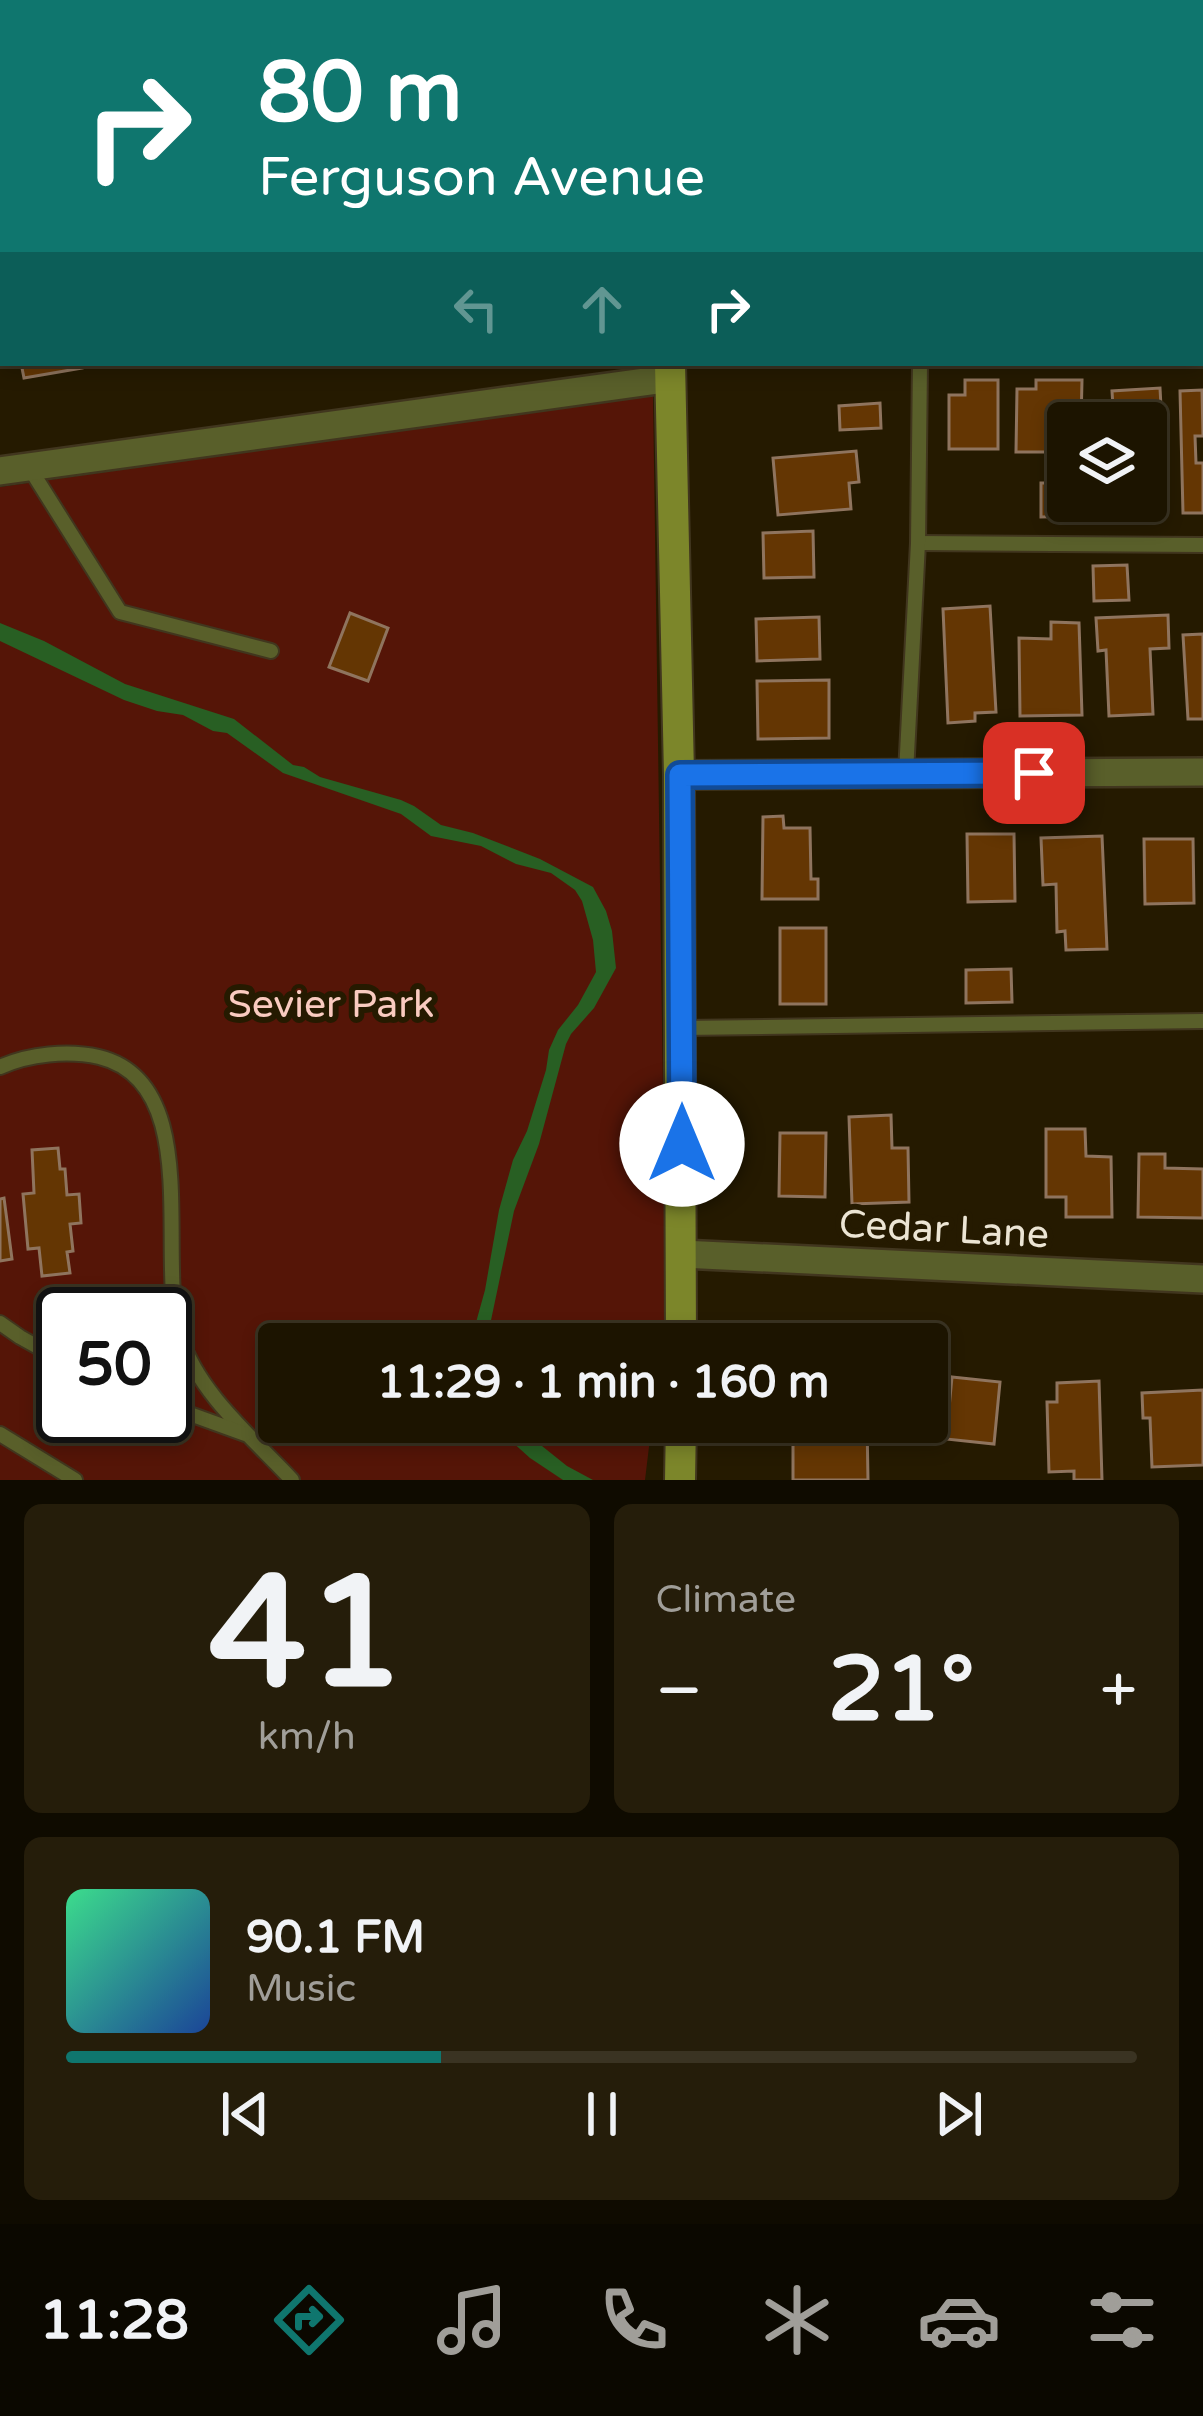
<!DOCTYPE html>
<meta charset="utf-8">
<style>
:root{--surface:#1c1400;--page:#251d0a;--text:#f1f3f6;--muted:#a09e99;--line:#3a3322;--accent:#0f766e}
body{margin:0;font-family:"Varela Round",sans-serif;background:var(--page);color:var(--text);height:100vh;display:flex;flex-direction:column;font-size:45px;white-space:nowrap}
*{box-sizing:border-box;margin:0}
p{font-size:39px;color:var(--muted)}
.icon{flex:none;width:66px;height:66px;fill:none;stroke:currentColor;stroke-width:2;stroke-linecap:round;stroke-linejoin:round}
.map{position:relative;height:1480px;overflow:hidden}
.side{display:flex;flex-direction:column;gap:24px;padding:24px;background:#0f0b00;flex:1}
.side>*{flex:none}
.guide{position:absolute;left:0px;top:0px;width:1203px;height:366px;box-shadow:0 6px 18px #0003,0 0 0 3px var(--line);background:#0f766e;color:#fff;overflow:hidden}
.tools{position:absolute;left:1047px;top:402px;display:grid;gap:24px}
.tools a{display:grid;place-items:center;width:120px;height:120px;border-radius:12px;background:var(--surface);box-shadow:0 6px 18px #0003,0 0 0 3px var(--line);font-size:60px}
.speed{position:absolute;left:36px;top:1287px;display:flex;gap:24px;font-size:60px;font-weight:700;text-align:center}
.speed>*{display:grid;place-content:center;width:156px;height:156px;border-radius:50%;background:var(--surface);box-shadow:0 6px 18px #0003,0 0 0 3px var(--line);line-height:1}
.speed .limit{border:6px solid #111;border-radius:18px;background:#fff;color:#111}
.pin{position:absolute;display:grid;place-items:center;width:102px;height:102px;color:#fff;margin:-51px;border-radius:24px;box-shadow:0 6px 18px #0006}
.me{position:absolute;width:132px;margin:-66px;rotate:0deg;stroke-linejoin:round;filter:drop-shadow(0 0 9px #0008)}
.turn{display:flex;align-items:center;gap:42px;height:252px;padding:0 60px;font-size:54px}
.turn .icon{width:156px;height:156px;stroke-width:2.5}
.turn b{display:block;font-size:84px;line-height:102px}
.lanes{display:flex;align-items:center;height:114px;padding:0 60px;background:#0003;justify-content:center;gap:60px;direction:ltr}
.lanes .off{opacity:.35}
.big{font-size:90px;font-weight:700;line-height:1.1}
.side .widget{flex:1;display:flex;flex-direction:column;justify-content:center;gap:18px;min-width:0;padding:0 42px;border-radius:18px;background:var(--page)}
.side .dial{align-items:center;gap:0}
.dial b{font-size:156px;line-height:1}
.song{display:flex;align-items:center;gap:36px}
.cover{width:144px;height:144px;border-radius:18px;background:linear-gradient(135deg,hsl(150 70% 55%),hsl(220 70% 35%))}
.played{height:12px;border-radius:6px;background:linear-gradient(90deg,var(--accent) 35%,var(--line) 35%)}
.keys{display:flex;justify-content:space-around;direction:ltr}
.heat{display:flex;justify-content:space-between;align-items:center;font-size:66px;direction:ltr}
.side .tiles{flex:1;display:grid;gap:24px;grid-template-columns:1fr 1fr}
.widget:last-child{grid-column:span 2}
.trip{position:absolute;left:258px;top:1323px;width:690px;height:120px;border-radius:12px;background:var(--surface);box-shadow:0 6px 18px #0003,0 0 0 3px var(--line);font-weight:700;line-height:120px;text-align:center}
.menu{display:flex;height:192px;justify-content:space-around;align-items:center;background:#0b0800;color:var(--muted)}
.menu .icon{width:84px;height:84px}
.menu .current{color:var(--accent)}
.menu b{font-size:54px;color:var(--text)}
.map>svg:first-child{display:block}
.green{fill:#551507;fill-rule:evenodd}
.water{fill:#285f23}
.building{fill:#643603;stroke:#8f745e;stroke-width:3}
.lines{fill:none;stroke-linecap:round;stroke-linejoin:round}
.lane-casing{stroke:#41361e;stroke-width:18}
.street-casing{stroke:#41361e;stroke-width:32}
.secondary-casing{stroke:#41361e;stroke-width:34}
.lane{stroke:#595f2a;stroke-width:14}
.street{stroke:#595f2a;stroke-width:27}
.secondary{stroke:#7c862a;stroke-width:30}
.route-casing{stroke:#114b97;stroke-width:30}
.route{stroke:#1a73e8;stroke-width:21}
.labels{text-anchor:middle;stroke-width:12;stroke-linejoin:round;paint-order:stroke}
.park-label{font-size:39px;fill:#facbc0;stroke:#251a00}
.street-label{font-size:39px;fill:#ece5d4;stroke:#251a00}
</style>
<div class="map">
<svg width="1203" height="1480" viewBox="0 0 1203 1480">
<rect width="100%" height="100%" fill="#251a00"/>
<g class="green">
<polygon points="706,0 1203,0 1203,307 1200,307 1200,3 706,3"/>
<path d="M 653,394 L 666,1303 L 661,1344 L 279,1344 L 279,1422 L 652,1422 L 645,1480 L 0,1480 L 0,487 ZM 63,1314 L 165,1314 L 165,1416 L 63,1416 Z"/>
</g>
<g class="water">
<polygon points="0,623 44,641 125,684 234,719 293,765 304,767 320,777 401,800 414,806 441,825 473,833 540,859 593,887 606,911 612,931 616,968 594,1008 571,1034 566,1044 539,1144 514,1211 486,1344 470,1344 485,1290 499,1210 513,1160 527,1131 546,1070 549,1050 558,1030 578,1005 596,972 593,940 582,901 575,890 551,873 516,864 481,846 431,836 401,814 283,773 227,733 213,731 183,715 157,711 124,700 0,641"/>
<polygon points="490,1422 512,1422 567,1466 593,1480 563,1480 530,1458"/>
</g>
<g class="building">
<polygon points="21,363 81,363 82,368 24,378"/>
<polygon points="965,380 998,380 998,449 949,449 949,395 965,395"/>
<polygon points="1036,380 1082,380 1081,423 1068,423 1068,437 1063,437 1063,452 1016,452 1017,389 1036,389"/>
<polygon points="1160,388 1163,444 1146,445 1146,423 1114,423 1112,391"/>
<polygon points="1202,390 1203,436 1195,436 1196,463 1203,463 1203,513 1183,513 1180,391"/>
<polygon points="880,403 881,428 840,430 839,406"/>
<polygon points="856,451 859,482 849,483 851,509 778,515 773,458"/>
<polygon points="1041,483 1068,483 1068,501 1088,501 1088,516 1041,517"/>
<polygon points="813,531 814,577 764,578 763,533"/>
<polygon points="1127,565 1129,600 1094,601 1093,566"/>
<polygon points="990,606 996,712 975,713 975,721 948,723 943,609"/>
<polygon points="350,613 388,628 368,681 329,667"/>
<polygon points="1168,615 1169,648 1150,649 1153,714 1109,716 1106,650 1098,651 1096,618"/>
<polygon points="819,617 820,659 757,661 756,619"/>
<polygon points="1051,622 1079,623 1082,715 1020,716 1019,638 1051,639"/>
<polygon points="1203,634 1203,719 1188,719 1183,635"/>
<polygon points="829,680 829,738 758,739 757,681"/>
<polygon points="783,816 784,828 810,828 811,879 818,879 818,899 762,899 763,817"/>
<polygon points="967,834 1014,834 1015,901 968,902"/>
<polygon points="1102,836 1107,949 1066,950 1065,931 1057,932 1056,884 1043,885 1041,838"/>
<polygon points="1144,839 1193,839 1194,903 1145,904"/>
<rect x="780" y="928" width="46" height="76"/>
<polygon points="1011,969 1012,1002 966,1003 966,970"/>
<polygon points="891,1115 892,1148 908,1148 909,1202 852,1204 849,1117"/>
<polygon points="1046,1129 1085,1129 1086,1156 1111,1157 1112,1217 1066,1217 1066,1197 1046,1197"/>
<polygon points="780,1133 826,1133 825,1197 779,1196"/>
<polygon points="58,1148 60,1169 65,1169 67,1195 79,1194 81,1223 70,1224 73,1251 67,1252 70,1273 42,1276 39,1248 28,1249 23,1194 34,1193 32,1150"/>
<polygon points="1139,1154 1165,1154 1165,1168 1203,1169 1203,1218 1138,1217"/>
<polygon points="4,1198 12,1259 0,1261 0,1199"/>
<polygon points="866,1333 866,1344 792,1344 791,1336"/>
<polygon points="952,1377 1000,1382 994,1444 946,1439"/>
<polygon points="1099,1381 1102,1480 1074,1480 1074,1471 1049,1472 1047,1402 1057,1402 1057,1383"/>
<polygon points="1203,1390 1203,1465 1152,1467 1150,1418 1143,1418 1142,1393"/>
<polygon points="793,1422 867,1422 868,1480 793,1480"/>
</g>
<g class="lines">
<defs>
<g id="lane">
<polyline points="1192,3 1193,0"/>
<polyline points="29,467 120,612 271,651"/>
<polyline points="918,543 1203,545"/>
<polyline points="906,773 918,543 920,363"/>
<polyline points="681,1028 1203,1021"/>
<path d="M 0,1067 C 29,1054 68,1050 99,1057 C 206,1083 155,1260 180,1336 C 199,1394 252,1437 292,1480"/>
<polyline points="0,1323 20,1337 63,1361"/>
<polyline points="165,1385 186,1350"/>
<polyline points="165,1405 245,1434"/>
<polyline points="0,1434 75,1480"/>
</g>
<g id="street">
<polyline points="1200,324 1203,324"/>
<polyline points="0,471 651,381 666,363"/>
<polyline points="679,775 1203,772"/>
<polyline points="682,1254 1203,1279"/>
</g>
<g id="secondary">
<polyline points="38,3 58,0"/>
<polyline points="671,3 671,0"/>
<polyline points="0,8 3,8"/>
<polyline points="670,363 679,775 681,1344"/>
<polyline points="680,1480 681,1422"/>
</g>
</defs>
<use href="#lane" class="lane-casing"/>
<use href="#street" class="street-casing"/>
<use href="#secondary" class="secondary-casing"/>
<use href="#lane" class="lane"/>
<use href="#street" class="street"/>
<use href="#secondary" class="secondary"/>
</g>
<g class="lines">
<defs>
<polyline id="route" points="682,1144 680,775 1034,773"/>
</defs>
<use href="#route" class="route-casing"/>
<use href="#route" class="route"/>
</g>
<g class="labels">
<g class="park-label">
<text x="331" y="1017">Sevier Park</text>
</g>
<g class="street-label">
<text transform="translate(944 1228) rotate(3)" y="14">Cedar Lane</text>
</g>
</g>
</svg>
<div class="tools">
<a><svg class="icon" aria-label="layers" viewBox="0 0 24 24"><path d="M12 4l9 5-9 5-9-5zM3 14l9 5 9-5"/></svg></a>
</div>
<div class="speed"><div class="limit">50</div></div>
<div class="pin" style="left:1034px;top:773px;background:#d93025"><svg class="icon" aria-label="arrive" viewBox="0 0 24 24"><path d="M6 21V4h12l-3 4 3 4H6"/></svg></div>
<svg class="me" style="left:682px;top:1144px" viewBox="-20 -20 40 40"><circle r="19" fill="#fff"/><path d="M0-13L10 11 0 6-10 11z" fill="#1a73e8"/></svg>
<div class="trip">11:29 · 1 min · 160 m</div>
<div class="guide">
<div class="turn"><svg class="icon" aria-label="right" viewBox="0 0 24 24"><path d="M7 20v-9h11M14 6l5 5-5 5"/></svg><div><b>80 m</b>Ferguson Avenue</div></div>
<div class="lanes"><svg class="icon off" aria-label="left" viewBox="0 0 24 24"><path d="M17 20v-9H6M10 6l-5 5 5 5"/></svg><svg class="icon off" aria-label="ahead" viewBox="0 0 24 24"><path d="M12 20V5M6 11l6-6 6 6"/></svg><svg class="icon" aria-label="right" viewBox="0 0 24 24"><path d="M7 20v-9h11M14 6l5 5-5 5"/></svg></div>
</div>
</div>
<section class="side">
<div class="tiles">
<div class="widget dial"><b>41</b><p>km/h</p></div>
<div class="widget"><p>Climate</p>
<div class="heat"><a>−</a><b class="big">21°</b><a>+</a></div>
</div>
<div class="widget">
<div class="song"><i class="cover"></i><div><b>90.1 FM</b><p>Music</p></div></div>
<div class="played"></div>
<div class="keys"><svg class="icon" aria-label="previous" viewBox="0 0 24 24"><path d="M18 5L8 12l10 7zM5 5v14"/></svg><svg class="icon" aria-label="pause" viewBox="0 0 24 24"><path d="M8 5v14M16 5v14"/></svg><svg class="icon" aria-label="next" viewBox="0 0 24 24"><path d="M6 5l10 7-10 7zM19 5v14"/></svg></div>
</div>
</div>
</section>
<nav class="menu">
<b>11:28</b>
<svg class="icon current" aria-label="directions" viewBox="0 0 24 24"><path d="M12 3l9 9-9 9-9-9zM9 14v-3h6M13 9l2 2-2 2"/></svg>
<svg class="icon" aria-label="music" viewBox="0 0 24 24"><path d="M9 18V5l10-2v13"/><circle cx="6" cy="18" r="3"/><circle cx="16" cy="16" r="3"/></svg>
<svg class="icon" aria-label="phone" viewBox="0 0 24 24"><path d="M5 4h4l2 5-3 2q2 4 5 5l2-3 5 2v4C11 20 4 13 5 4z"/></svg>
<svg class="icon" aria-label="climate" viewBox="0 0 24 24"><path d="M12 3v18M4 7l16 10M4 17L20 7"/></svg>
<svg class="icon" aria-label="car" viewBox="0 0 24 24"><path d="M5 17H2v-5l4-1 3-4h7l3 4 3 1v5h-3M9 17h6M6 11h13"/><circle cx="7" cy="17" r="2"/><circle cx="17" cy="17" r="2"/></svg>
<svg class="icon" aria-label="filters" viewBox="0 0 24 24"><path d="M4 7h16M4 17h16"/><circle cx="9" cy="7" r="2"/><circle cx="15" cy="17" r="2"/></svg>
</nav>
